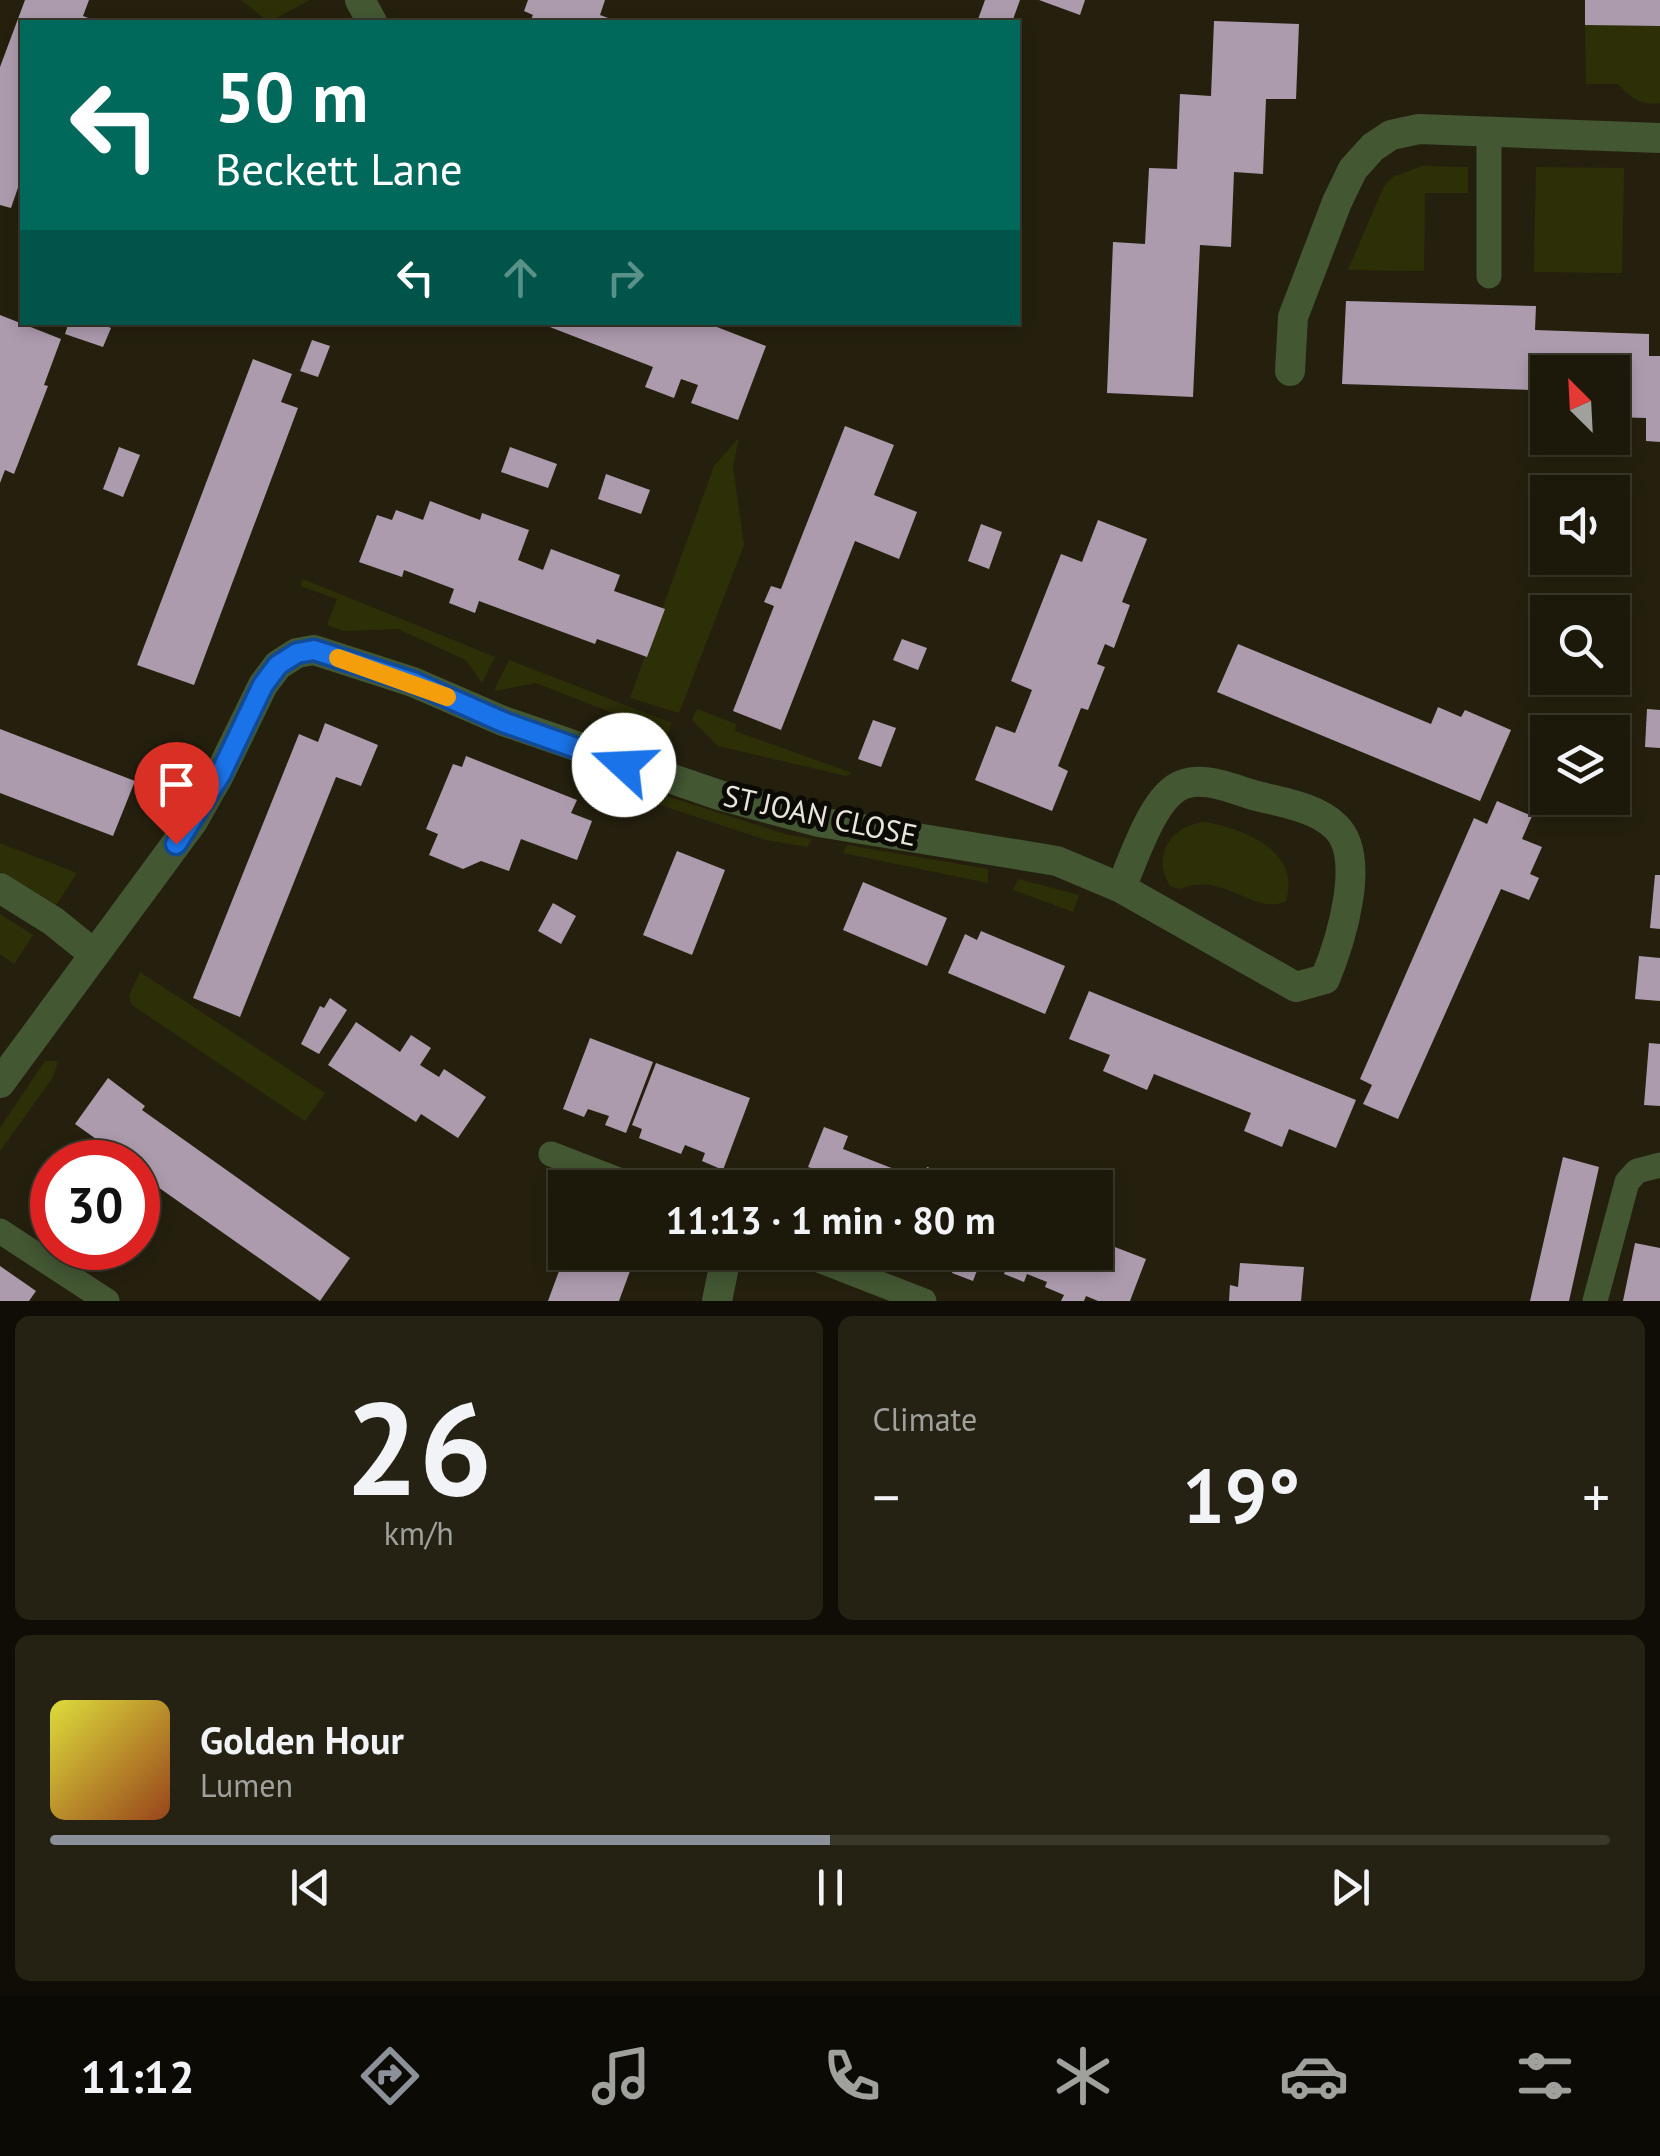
<!DOCTYPE html>
<meta charset="utf-8">
<style>
:root{--surface:#1c180a;--page:#252113;--text:#f1f3f6;--muted:#a0a09c;--line:#3a372b;--accent:#8c9099}
body{margin:0;font-family:"PT Sans",sans-serif;background:var(--page);color:var(--text);height:100vh;display:flex;flex-direction:column;font-size:38px;white-space:nowrap}
*{box-sizing:border-box;margin:0}
p{font-size:32px;color:var(--muted)}
.icon{flex:none;width:55px;height:55px;fill:none;stroke:currentColor;stroke-width:2;stroke-linecap:round;stroke-linejoin:round}
.map{position:relative;height:1301px;overflow:hidden}
.panel{display:flex;flex-direction:column;gap:15px;padding:15px;background:#0f0d06;flex:1}
.panel>*{flex:none}
.guide{position:absolute;left:20px;top:20px;width:1000px;height:305px;border-radius:0px;box-shadow:0 5px 15px #0003,0 0 0 2px var(--line);background:#00695c;color:#fff;overflow:hidden}
.needle{width:65px;rotate:336deg}
.fabs{position:absolute;left:1530px;top:355px;display:grid;gap:20px}
.fabs a{display:grid;place-items:center;width:100px;height:100px;border-radius:0px;background:var(--surface);box-shadow:0 5px 15px #0003,0 0 0 2px var(--line);font-size:50px}
.speed{position:absolute;left:30px;top:1140px;display:flex;gap:20px;font-size:50px;font-weight:700;text-align:center}
.speed>*{display:grid;place-content:center;width:130px;height:130px;border-radius:50%;background:var(--surface);box-shadow:0 5px 15px #0003,0 0 0 2px var(--line);line-height:1}
.speed .limit{border:15px solid #d22;background:#fff;color:#111}
.pin{position:absolute;display:grid;place-items:center;width:85px;height:85px;color:#fff;margin:-102px -42px;border-radius:50% 50% 50% 0;rotate:-45deg;box-shadow:0 0 10px #0007}
.pin .icon{rotate:45deg}
.me{position:absolute;width:110px;margin:-55px;rotate:290deg;stroke-linejoin:round;filter:drop-shadow(0 0 8px #0008)}
.turn{display:flex;align-items:center;gap:35px;height:210px;padding:0 30px;font-size:45px}
.turn .icon{width:130px;height:130px;stroke-width:2.5}
.turn b{display:block;font-size:70px;line-height:85px}
.lanes{display:flex;align-items:center;height:95px;padding:0 30px;background:#0003;justify-content:center;gap:50px;direction:ltr}
.lanes .off{opacity:.35}
.big{font-size:75px;font-weight:600;line-height:1.1}
.panel .card{flex:1;display:flex;flex-direction:column;justify-content:center;gap:15px;min-width:0;padding:0 35px;border-radius:15px;background:var(--page)}
.panel .dial{align-items:center;gap:0}
.dial b{font-size:130px;line-height:1}
.song{display:flex;align-items:center;gap:30px}
.cover{width:120px;height:120px;border-radius:15px;background:linear-gradient(135deg,hsl(60 70% 55%),hsl(20 70% 35%))}
.played{height:10px;border-radius:5px;background:linear-gradient(90deg,var(--accent) 50%,var(--line) 50%)}
.keys{display:flex;justify-content:space-around;direction:ltr}
.heat{display:flex;justify-content:space-between;align-items:center;font-size:55px;direction:ltr}
.panel .tiles{flex:1;display:grid;gap:15px;grid-template-columns:1fr 1fr}
.card:last-child{grid-column:span 2}
.trip{position:absolute;left:548px;top:1170px;width:565px;height:100px;border-radius:0px;background:var(--surface);box-shadow:0 5px 15px #0003,0 0 0 2px var(--line);font-weight:600;line-height:100px;text-align:center}
.tab-bar{display:flex;height:160px;justify-content:space-around;align-items:center;background:#0b0a04;color:var(--muted)}
.tab-bar .icon{width:70px;height:70px}
.tab-bar .current{color:var(--accent)}
.tab-bar b{font-size:45px;color:var(--text)}
.map>svg:first-child{display:block}
.green{fill:#2d3007}
.building{fill:#ac9bad}
.lines{fill:none;stroke-linecap:round;stroke-linejoin:round}
.lane{stroke:#435733;stroke-width:25}
.street{stroke:#435733;stroke-width:30}
.route-casing{stroke:#114b97;stroke-width:25}
.route{stroke:#1a73e8;stroke-width:18}
.slow{stroke:#f59e0b;stroke-width:18}
.labels{text-anchor:middle;stroke-width:10;stroke-linejoin:round;paint-order:stroke}
.street-label{font-size:30px;fill:#e8e5da;stroke:#0c0a04}
</style>
<div class="map">
<svg width="1660" height="1301" viewBox="0 0 1660 1301">
<rect width="100%" height="100%" fill="#25200e"/>
<g class="green">
<polygon points="241,0 310,0 269,22"/>
<path d="M 1585,25 L 1660,26 L 1660,103 C 1641,106 1631,98 1618,84 L 1586,84 Z"/>
<polygon points="1422,166 1468,167 1468,193 1425,193 1424,271 1348,270 1384,186 1393,177"/>
<polygon points="1536,167 1624,168 1622,273 1534,272"/>
<polygon points="739,438 733,467 744,545 679,713 630,698 714,466"/>
<polygon points="303,579 495,657 482,683 466,660 398,629 344,631 327,625 337,599 300,586"/>
<polygon points="509,660 672,723 661,750 643,725 536,683 494,691"/>
<polygon points="697,709 736,724 735,731 852,773 846,776 718,746 692,720"/>
<polygon points="663,795 785,834 812,839 808,847 766,840 658,804"/>
<path d="M 1205,822 C 1245,829 1301,851 1286,901 C 1256,917 1223,870 1180,889 L 1170,886 C 1151,855 1172,825 1205,822 Z"/>
<polygon points="0,843 77,873 56,905 0,871"/>
<polygon points="847,845 988,869 988,883 843,853"/>
<polygon points="1018,879 1079,895 1073,912 1013,890"/>
<polygon points="0,914 33,935 14,964 0,954"/>
<polygon points="140,972 325,1093 305,1121 132,1005 129,996"/>
<polygon points="45,1061 58,1061 53,1077 0,1151 0,1128"/>
</g>
<g class="building">
<polygon points="25,0 89,0 83,16 99,22 22,22 22,176 11,208 0,205 0,67"/>
<polygon points="528,0 605,0 600,15 619,22 530,22 533,15 524,11"/>
<polygon points="985,0 1020,0 1012,22 977,22"/>
<polygon points="1039,0 1085,0 1080,15"/>
<polygon points="1585,0 1660,0 1660,26 1585,25"/>
<polygon points="1214,21 1299,24 1296,99 1266,99 1263,174 1234,172 1231,247 1200,245 1193,397 1107,393 1113,242 1145,244 1149,168 1177,169 1180,94 1211,96"/>
<polygon points="1346,301 1536,306 1535,330 1649,334 1649,356 1660,356 1660,442 1646,441 1646,418 1612,417 1612,372 1548,372 1548,416 1532,415 1533,390 1342,384"/>
<polygon points="0,315 61,339 44,385 48,386 14,474 5,470 0,483"/>
<polygon points="69,322 97,322 111,328 103,347 65,334"/>
<polygon points="537,322 704,322 766,346 738,420 691,403 698,385 681,379 674,398 645,387 653,367"/>
<polygon points="312,340 330,346 318,377 300,371"/>
<polygon points="253,359 292,374 281,402 298,408 194,685 137,665"/>
<polygon points="845,426 894,445 874,495 917,512 899,559 855,541 781,730 733,711 774,606 764,602 771,586 781,589"/>
<polygon points="119,447 140,455 123,497 103,489"/>
<polygon points="510,447 557,464 548,488 501,472"/>
<polygon points="606,474 650,490 641,514 598,499"/>
<polygon points="430,501 480,520 482,513 529,530 518,560 543,570 551,549 620,575 614,591 665,609 647,657 597,639 595,644 479,601 475,613 449,603 454,589 404,570 402,577 359,562 377,515 392,520 396,510 423,520"/>
<polygon points="1098,520 1147,539 1122,602 1130,605 1114,648 1105,644 1097,664 1105,667 1088,710 1081,708 1058,766 1068,771 1052,811 975,780 996,726 1015,733 1032,690 1011,681 1061,554 1082,562"/>
<polygon points="981,524 1002,532 989,569 968,561"/>
<polygon points="902,639 927,648 918,670 893,660"/>
<polygon points="1238,644 1431,724 1438,707 1461,717 1465,710 1511,730 1480,801 1217,692"/>
<polygon points="1647,709 1660,710 1660,748 1645,747"/>
<polygon points="873,720 896,728 881,767 858,759"/>
<polygon points="325,723 378,745 361,786 336,777 240,1017 193,998 299,734 318,742"/>
<polygon points="0,729 135,781 113,836 0,793"/>
<polygon points="466,756 577,800 571,813 592,821 577,860 521,839 509,871 481,861 463,869 429,855 438,834 426,829 453,764 462,767"/>
<polygon points="1497,801 1532,816 1522,839 1542,847 1530,874 1539,878 1529,900 1501,889 1398,1119 1363,1104 1372,1085 1360,1079 1474,818 1487,824"/>
<polygon points="677,851 725,870 692,955 643,935"/>
<polygon points="1655,875 1660,875 1660,929 1650,928"/>
<polygon points="863,882 947,918 927,966 843,930"/>
<polygon points="553,903 576,916 561,944 538,931"/>
<polygon points="981,931 1065,966 1045,1014 948,973 965,934 977,940"/>
<polygon points="1639,956 1660,958 1660,1001 1635,999"/>
<polygon points="1089,991 1356,1100 1336,1148 1289,1129 1282,1147 1244,1131 1251,1113 1154,1074 1147,1090 1103,1071 1110,1055 1069,1039"/>
<polygon points="330,998 347,1010 319,1054 301,1044 320,1006 324,1008"/>
<polygon points="356,1022 400,1052 411,1035 431,1048 420,1065 439,1077 444,1069 486,1097 458,1138 421,1114 416,1122 328,1065"/>
<polygon points="590,1038 653,1062 626,1133 605,1125 609,1116 588,1109 584,1117 563,1109"/>
<polygon points="1649,1043 1660,1044 1660,1106 1644,1105"/>
<polygon points="656,1063 750,1098 723,1170 702,1161 705,1153 685,1145 681,1154 639,1138 642,1129 632,1125"/>
<polygon points="108,1078 145,1106 142,1110 350,1258 320,1301 138,1173 138,1162 123,1162 111,1154 113,1151 75,1124"/>
<polygon points="824,1127 848,1136 843,1149 922,1180 927,1167 947,1174 941,1188 816,1188 822,1172 808,1167"/>
<polygon points="1563,1157 1599,1167 1569,1301 1530,1301"/>
<polygon points="1635,1243 1660,1248 1660,1301 1623,1301"/>
<polygon points="1107,1244 1146,1259 1130,1301 1098,1301 1086,1296 1084,1301 1061,1301 1064,1295 1045,1287 1047,1282 1027,1274 1024,1282 1004,1274 1013,1252 1095,1252 1095,1247 1104,1251"/>
<polygon points="566,1252 637,1252 619,1301 548,1301"/>
<polygon points="911,1252 984,1252 973,1281 952,1273 955,1264 935,1256 931,1265 909,1257"/>
<polygon points="1240,1263 1304,1267 1301,1301 1229,1301 1230,1285 1238,1287"/>
<polygon points="0,1266 36,1291 29,1301 0,1301"/>
</g>
<g class="lines">
<g class="lane">
<polyline points="1489,133 1489,276"/>
<polyline points="551,1154 639,1188"/>
<polyline points="0,1231 107,1301"/>
<polyline points="798,1252 924,1301"/>
<polyline points="1595,1301 1627,1182 1637,1171 1660,1165"/>
</g>
<g class="street">
<polyline points="360,0 372,22"/>
<polyline points="1290,371 1293,317 1337,202 1353,169 1373,147 1391,135 1419,129 1660,138"/>
<polyline points="0,888 53,921 94,954"/>
<path d="M 0,1083 L 193,821 L 219,775 L 263,685 L 278,665 L 297,653 L 314,650 L 413,682 L 503,721 L 719,795 L 819,822 L 1057,861 L 1121,888 L 1296,987 L 1325,979 C 1340,943 1368,856 1335,826 C 1315,806 1277,802 1250,794 C 1228,787 1197,774 1176,788 C 1151,804 1133,860 1121,888"/>
<polyline points="717,1301 727,1252"/>
</g>
</g>
<g class="lines">
<defs>
<polyline id="route" points="176,844 220,775 263,685 278,665 297,653 314,650 413,682 503,722 624,765"/>
</defs>
<use href="#route" class="route-casing"/>
<use href="#route" class="route"/>
<polyline class="slow" points="338,658 447,697"/>
</g>
<g class="labels">
<g class="street-label">
<text transform="translate(820 816) rotate(12)" y="10">ST JOAN CLOSE</text>
</g>
</g>
</svg>
<div class="fabs">
<a><svg class="needle" viewBox="-14 -14 28 28"><path d="M0-13l5 13h-10z" fill="#e53935"/><path d="M0 13l5-13h-10z" fill="#a0a09c"/></svg></a>
<a><svg class="icon" aria-label="sound" viewBox="0 0 24 24"><path d="M4 9h4l5-4v14l-5-4H4zM17 9q2 3 0 6"/></svg></a>
<a><svg class="icon" aria-label="search" viewBox="0 0 24 24"><circle cx="10" cy="10" r="6"/><path d="M15 15l6 6"/></svg></a>
<a><svg class="icon" aria-label="layers" viewBox="0 0 24 24"><path d="M12 4l9 5-9 5-9-5zM3 14l9 5 9-5"/></svg></a>
</div>
<div class="speed"><div class="limit">30</div></div>
<div class="pin" style="left:176px;top:844px;background:#d93025"><svg class="icon" aria-label="arrive" viewBox="0 0 24 24"><path d="M6 21V4h12l-3 4 3 4H6"/></svg></div>
<svg class="me" style="left:624px;top:765px" viewBox="-20 -20 40 40"><circle r="19" fill="#fff"/><path d="M0-13L10 11 0 6-10 11z" fill="#1a73e8"/></svg>
<div class="trip">11:13 · 1 min · 80 m</div>
<div class="guide">
<div class="turn"><svg class="icon" aria-label="left" viewBox="0 0 24 24"><path d="M17 20v-9H6M10 6l-5 5 5 5"/></svg><div><b>50 m</b>Beckett Lane</div></div>
<div class="lanes"><svg class="icon" aria-label="left" viewBox="0 0 24 24"><path d="M17 20v-9H6M10 6l-5 5 5 5"/></svg><svg class="icon off" aria-label="ahead" viewBox="0 0 24 24"><path d="M12 20V5M6 11l6-6 6 6"/></svg><svg class="icon off" aria-label="right" viewBox="0 0 24 24"><path d="M7 20v-9h11M14 6l5 5-5 5"/></svg></div>
</div>
</div>
<section class="panel">
<div class="tiles">
<div class="card dial"><b>26</b><p>km/h</p></div>
<div class="card"><p>Climate</p>
<div class="heat"><a>−</a><b class="big">19°</b><a>+</a></div>
</div>
<div class="card">
<div class="song"><i class="cover"></i><div><b>Golden Hour</b><p>Lumen</p></div></div>
<div class="played"></div>
<div class="keys"><svg class="icon" aria-label="previous" viewBox="0 0 24 24"><path d="M18 5L8 12l10 7zM5 5v14"/></svg><svg class="icon" aria-label="pause" viewBox="0 0 24 24"><path d="M8 5v14M16 5v14"/></svg><svg class="icon" aria-label="next" viewBox="0 0 24 24"><path d="M6 5l10 7-10 7zM19 5v14"/></svg></div>
</div>
</div>
</section>
<nav class="tab-bar">
<b>11:12</b>
<svg class="icon current" aria-label="directions" viewBox="0 0 24 24"><path d="M12 3l9 9-9 9-9-9zM9 14v-3h6M13 9l2 2-2 2"/></svg>
<svg class="icon" aria-label="music" viewBox="0 0 24 24"><path d="M9 18V5l10-2v13"/><circle cx="6" cy="18" r="3"/><circle cx="16" cy="16" r="3"/></svg>
<svg class="icon" aria-label="phone" viewBox="0 0 24 24"><path d="M5 4h4l2 5-3 2q2 4 5 5l2-3 5 2v4C11 20 4 13 5 4z"/></svg>
<svg class="icon" aria-label="climate" viewBox="0 0 24 24"><path d="M12 3v18M4 7l16 10M4 17L20 7"/></svg>
<svg class="icon" aria-label="car" viewBox="0 0 24 24"><path d="M5 17H2v-5l4-1 3-4h7l3 4 3 1v5h-3M9 17h6M6 11h13"/><circle cx="7" cy="17" r="2"/><circle cx="17" cy="17" r="2"/></svg>
<svg class="icon" aria-label="filters" viewBox="0 0 24 24"><path d="M4 7h16M4 17h16"/><circle cx="9" cy="7" r="2"/><circle cx="15" cy="17" r="2"/></svg>
</nav>
